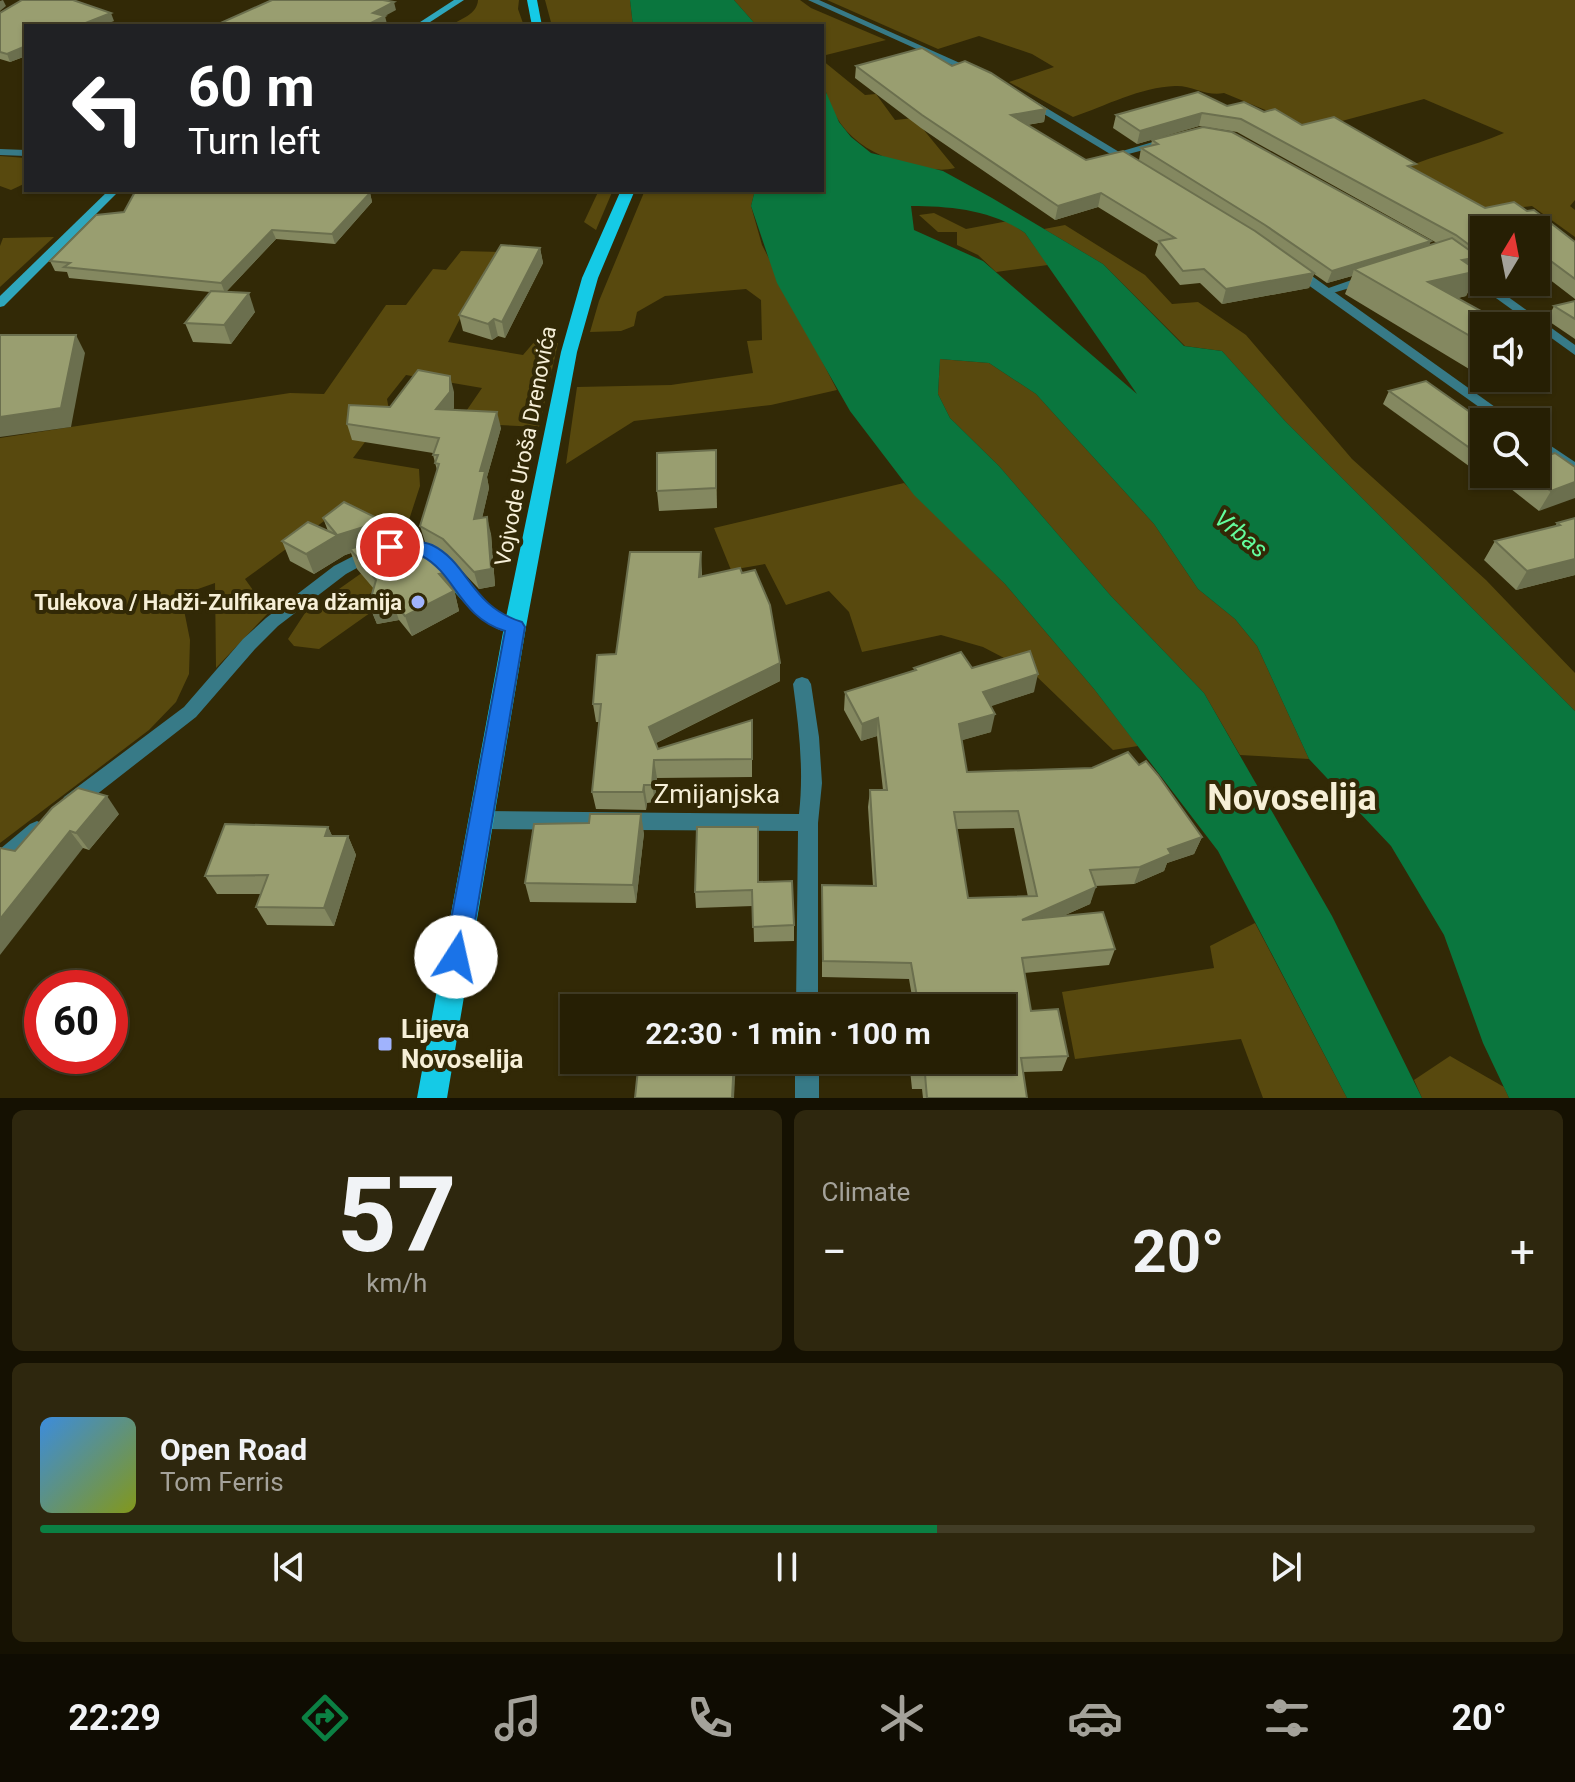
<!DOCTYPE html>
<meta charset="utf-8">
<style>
:root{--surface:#261f04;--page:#2e270e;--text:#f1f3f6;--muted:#a4a29a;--line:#423d26;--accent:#0b8043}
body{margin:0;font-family:Roboto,sans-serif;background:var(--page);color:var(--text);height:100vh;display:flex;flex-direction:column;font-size:30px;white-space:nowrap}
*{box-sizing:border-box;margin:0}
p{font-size:26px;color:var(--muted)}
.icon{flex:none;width:44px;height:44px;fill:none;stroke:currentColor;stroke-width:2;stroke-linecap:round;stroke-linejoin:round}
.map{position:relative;height:1098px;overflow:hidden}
.sheet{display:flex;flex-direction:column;gap:12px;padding:12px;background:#151102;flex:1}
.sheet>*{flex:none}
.guide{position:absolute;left:24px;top:24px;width:800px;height:168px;border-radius:0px;box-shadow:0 2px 6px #0004,0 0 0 2px var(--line);background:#202124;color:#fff;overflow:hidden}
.needle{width:52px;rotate:10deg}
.tools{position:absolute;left:1470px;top:216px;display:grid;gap:16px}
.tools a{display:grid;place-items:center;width:80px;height:80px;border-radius:0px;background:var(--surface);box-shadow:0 2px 6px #0004,0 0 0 2px var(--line);font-size:40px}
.speed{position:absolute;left:24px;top:970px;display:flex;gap:16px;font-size:40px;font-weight:700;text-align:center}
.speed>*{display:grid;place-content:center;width:104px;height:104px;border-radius:50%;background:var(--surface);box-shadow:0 2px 6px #0004,0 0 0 2px var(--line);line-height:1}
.speed .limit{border:12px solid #d22;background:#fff;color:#111}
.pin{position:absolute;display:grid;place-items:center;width:68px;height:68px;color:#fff;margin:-34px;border:4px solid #fff;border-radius:50%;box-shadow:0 2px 8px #0007}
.me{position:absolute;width:88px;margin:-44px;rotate:10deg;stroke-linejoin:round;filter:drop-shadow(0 0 6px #0008)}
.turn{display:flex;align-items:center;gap:28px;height:168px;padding:0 32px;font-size:36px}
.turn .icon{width:104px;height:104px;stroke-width:2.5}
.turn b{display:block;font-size:56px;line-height:68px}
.big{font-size:60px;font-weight:700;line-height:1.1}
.sheet .widget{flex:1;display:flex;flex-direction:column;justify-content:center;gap:12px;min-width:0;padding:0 28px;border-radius:12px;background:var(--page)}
.sheet .dial{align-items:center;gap:0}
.dial b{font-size:104px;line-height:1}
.song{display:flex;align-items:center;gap:24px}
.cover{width:96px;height:96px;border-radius:12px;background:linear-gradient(135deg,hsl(210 70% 55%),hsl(70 70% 35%))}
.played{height:8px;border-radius:4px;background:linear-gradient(90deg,var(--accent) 60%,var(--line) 60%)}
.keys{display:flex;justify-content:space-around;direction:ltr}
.heat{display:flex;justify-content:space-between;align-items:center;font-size:44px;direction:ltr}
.sheet .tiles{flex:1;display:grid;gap:12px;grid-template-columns:1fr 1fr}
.widget:last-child{grid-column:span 2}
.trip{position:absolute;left:560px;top:994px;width:456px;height:80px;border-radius:0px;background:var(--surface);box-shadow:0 2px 6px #0004,0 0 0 2px var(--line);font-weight:700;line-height:80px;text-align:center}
.tabs{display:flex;height:128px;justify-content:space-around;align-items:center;background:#0f0c02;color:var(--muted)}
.tabs .icon{width:56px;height:56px}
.tabs .active{color:var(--accent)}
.tabs b{font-size:36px;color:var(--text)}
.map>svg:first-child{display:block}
.green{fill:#58490e}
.water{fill:#0a763e;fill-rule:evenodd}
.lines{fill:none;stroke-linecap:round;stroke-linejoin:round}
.minor{fill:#377a87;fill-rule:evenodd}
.tertiary{fill:#377a87;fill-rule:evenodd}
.secondary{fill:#2fa7bd;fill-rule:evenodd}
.primary{fill:#15cae6;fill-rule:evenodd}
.wall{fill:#848860;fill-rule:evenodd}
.shaded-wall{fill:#6b6f4e}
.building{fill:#999e70;stroke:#6b6f4e;stroke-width:2;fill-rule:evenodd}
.route{fill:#1a73e8;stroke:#114b97;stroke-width:2}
.poi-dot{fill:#a0b3fd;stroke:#322906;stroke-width:3}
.labels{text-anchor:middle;stroke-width:8;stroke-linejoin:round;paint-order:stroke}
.street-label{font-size:22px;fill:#f6efd7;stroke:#322906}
.poi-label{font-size:22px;font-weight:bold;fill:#f6efd7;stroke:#322906;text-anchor:end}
.water-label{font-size:24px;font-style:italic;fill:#63fd9d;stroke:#322906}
.near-street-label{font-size:26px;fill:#f6efd7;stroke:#322906}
.near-poi-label{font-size:26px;font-weight:bold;fill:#f6efd7;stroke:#322906;text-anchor:start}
.near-district-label{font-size:36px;font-weight:bold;fill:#f6efd7;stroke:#322906}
</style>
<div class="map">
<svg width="1575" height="1098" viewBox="0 0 1575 1098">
<rect width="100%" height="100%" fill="#322906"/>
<g class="green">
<path d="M 478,0 L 519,0 L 518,9 L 524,26 L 450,26 C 461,18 477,15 478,0 Z"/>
<polygon points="545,0 630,0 633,26 552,26"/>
<polygon points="734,0 800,0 811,8 886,40 822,56 822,26 757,26"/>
<path d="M 827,0 L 1575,0 L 1575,200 L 1570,206 L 1575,210 L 1575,237 L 1532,206 L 1478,212 L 1405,168 C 1438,154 1471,147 1504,133 L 1424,99 L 1312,129 L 1224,93 C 1207,97 1192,85 1175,86 C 1141,87 1105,106 1073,117 L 1009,82 L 1054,67 L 1032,54 L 979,36 L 938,49 Z"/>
<path d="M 822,60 L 865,95 L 876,94 L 895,120 L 914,118 L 955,168 C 940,172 927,168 912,165 C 856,154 822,118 822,60 Z"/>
<polygon points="0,156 26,158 26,183 11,190 0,186"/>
<polygon points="599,190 613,190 596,230 584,222"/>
<polygon points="645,190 755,190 751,206 762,245 837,390 771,405 634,421 566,464 577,387 671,385 753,373 747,341 762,340 761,300 746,289 665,296 637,312 634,326 621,331 590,332 599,301"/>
<polygon points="934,213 966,229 1008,221 1025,233 1048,265 996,272 978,255 957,245 957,232 938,232 919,215"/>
<polygon points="1065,225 1145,275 1172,304 1198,302 1246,335 1352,459 1486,580 1575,673 1575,711 1285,421 1222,351 1185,346 1103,264 1044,229"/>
<polygon points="54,237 0,287 0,246 3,238"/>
<polygon points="461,251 502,252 468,303 448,342 523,355 535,341 558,343 539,427 458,423 482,388 406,375 387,399 389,410 353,458 419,469 420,486 408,523 335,513 245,579 269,612 216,668 215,583 161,602 184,610 190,640 189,674 176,702 149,730 0,843 0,438 290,393 324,394 386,305 406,305 433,269 446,270"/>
<polygon points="940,359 989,363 1036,394 1154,524 1198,589 1235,619 1257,646 1309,759 1240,755 1204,693 1111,596 999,466 950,418 938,394"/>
<polygon points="904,483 1005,584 1094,689 1138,746 1113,750 1033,673 983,647 941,635 862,652 849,612 829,591 786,605 765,564 731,570 714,528"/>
<polygon points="373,565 396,579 366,596 377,608 319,649 294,646 288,639 305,613"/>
<polygon points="1255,923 1347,1098 1263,1098 1241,1039 1075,1059 1062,992 1214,968 1210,946"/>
<polygon points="1450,1056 1504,1087 1509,1098 1422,1098 1414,1080"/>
</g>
<g class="water">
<polygon points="630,0 734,0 757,26 633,26"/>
<path d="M 822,83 L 839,122 L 851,137 L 871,153 L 943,171 L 992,198 L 1103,264 L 1184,346 L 1222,351 L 1285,421 L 1575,711 L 1575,1098 L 1509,1098 L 1483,1043 L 1444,935 L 1391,846 L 1309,759 L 1257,646 L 1235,619 L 1198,589 L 1154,524 L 1036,394 L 989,363 L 940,359 L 938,394 L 950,418 L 999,466 L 1111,596 L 1204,693 L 1332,916 L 1422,1098 L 1347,1098 L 1218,851 L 1094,689 L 1005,584 L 914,495 L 850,411 L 777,283 L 751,206 L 755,190 L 822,190 ZM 911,206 C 950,206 992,210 1025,233 L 1137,394 L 983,261 L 914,230 Z"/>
</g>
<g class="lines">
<g class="minor">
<polygon points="1170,137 1175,140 1174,142 1117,157 1112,154"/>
<polygon points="0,149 26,150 26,156 0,155"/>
<polygon points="1457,260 1575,345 1575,355 1453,267 1451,264"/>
<polygon points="1366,275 1372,279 1370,282 1326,295 1320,291"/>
<path d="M 425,543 C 450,551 464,583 482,600 C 494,612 517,618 524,627 L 521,631 C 484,643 444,573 419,553 L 417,549 L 419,545 Z"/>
<polygon points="371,547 379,553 377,557 346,574 278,626 255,649 196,717 78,809 71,811 64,809 61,803 64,797 184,707 243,639 266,618 334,566"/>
<path d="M 802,677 L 808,679 L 811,684 L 819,737 L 822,783 L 818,823 L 818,1008 L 796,1008 L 798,831 L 481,829 L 474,826 L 471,820 L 474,814 L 481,811 L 799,814 C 804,770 799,728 793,684 L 796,679 Z"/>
<polygon points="37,821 44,824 47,830 44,836 7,867 0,870 0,849 30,824"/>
<rect x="795" y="1060" width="24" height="38"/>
</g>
<g class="tertiary">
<polygon points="808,0 819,0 980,72 972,74"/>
<polygon points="1024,98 1030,98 1139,164 1130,166 1024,102"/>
<polygon points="1294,265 1298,266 1516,422 1500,422 1290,272 1290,266"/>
<polygon points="1536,436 1575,462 1575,474 1536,448"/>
</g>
<g class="secondary">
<polygon points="454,0 464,0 424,26 414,26"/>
<polygon points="109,190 120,190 4,306 0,307 0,296"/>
</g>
<g class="primary">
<polygon points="527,0 537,0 542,26 532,26"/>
<polygon points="621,190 635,190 598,278 577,352 526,627 447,1098 417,1098 504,627 561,352 582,278"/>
</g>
</g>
<g class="wall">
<polygon points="0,13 114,21 26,26 26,56 10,62 0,59"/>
<polygon points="856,66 952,66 1046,109 1044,122 1027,125 1086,160 1139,160 1141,148 1151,146 1152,140 1430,245 1437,243 1237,132 1199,126 1137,144 1113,128 1116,115 1227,106 1264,112 1302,125 1414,169 1485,208 1575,242 1575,299 1536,269 1536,230 1484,230 1484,276 1478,271 1466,296 1458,298 1484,326 1484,378 1345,294 1352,276 1327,283 1314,274 1309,288 1222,304 1200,283 1180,285 1155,255 1158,244 1098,207 1055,220 921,128 855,78"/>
<polygon points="370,193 372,202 335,244 276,239 226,292 255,312 231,344 193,342 185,323 210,292 69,278 67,272 55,271 50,261 124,212"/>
<polygon points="540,248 543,263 505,338 498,336 492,340 463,331 459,315"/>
<polygon points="1575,301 1575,339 1547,320 1554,306"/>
<polygon points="1389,391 1484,422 1484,472 1480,474 1383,404"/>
<polygon points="454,392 454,408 453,409 501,428 487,477 489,488 482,518 491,534 495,586 479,589 447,555 425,542 420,526 437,470 433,455 433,453 352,440 347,424"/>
<polygon points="716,450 717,508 659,511 657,491"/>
<polygon points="1575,467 1539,511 1506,485 1512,474 1536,474"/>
<polygon points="323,518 388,536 450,572 459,611 412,636 399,620 377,624 369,605 374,589 357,569 351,553 345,555 314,574 290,561 282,541 328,531"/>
<polygon points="1575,518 1575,575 1516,590 1484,560 1495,541 1555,527 1557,523"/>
<polygon points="702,570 702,577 780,681 656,743 658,749 752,738 752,777 657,778 655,802 647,803 646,810 596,809 592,792 600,722 596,722 593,704 616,654"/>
<path d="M 914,668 L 972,668 L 1034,692 L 990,706 L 991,732 L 962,740 L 967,772 L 1202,837 L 1194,854 L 1167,863 L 1164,871 L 1134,884 L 1095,886 L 1090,904 L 1063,916 L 1115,949 L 1109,965 L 1024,973 L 1031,1011 L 1068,1056 L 1062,1071 L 1023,1072 L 1027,1098 L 923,1098 L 922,1089 L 912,1089 L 909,1060 L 1002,1060 L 1002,1008 L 914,1008 L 909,979 L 822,977 L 822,885 L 873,886 L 868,807 L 870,790 L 883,790 L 877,736 L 861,741 L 844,710 L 845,692 L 914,671 ZM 1014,828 L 1028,897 L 968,898 L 957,829 Z"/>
<polygon points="119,814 89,850 83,848 15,851"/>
<polygon points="328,827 332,836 348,836 356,855 334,926 267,925 256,907 261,894 217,894 205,876"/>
<polygon points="644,833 636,903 530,902 525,883"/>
<polygon points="758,882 794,925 794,941 754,942 753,906 696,908 695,892"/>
</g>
<g class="shaded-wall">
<polygon points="3,0 6,6 0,11 0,1"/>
<polygon points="394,2 396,10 385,16 387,24 383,26 365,26 373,13"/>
<polygon points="111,13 114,21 101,26 78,26"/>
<polygon points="26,46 26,56 10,62 7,54"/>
<polygon points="1046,109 1044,122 1009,128 1011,115"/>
<polygon points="1202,113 1199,126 1137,144 1140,131"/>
<polygon points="370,193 372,202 335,244 332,234"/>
<polygon points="1101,193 1098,207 1055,220 1058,206"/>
<polygon points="272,230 276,239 225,293 221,283"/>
<polygon points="1431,241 1426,253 1354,269 1352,276 1327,283 1332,271"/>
<polygon points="540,248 543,263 505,338 502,322"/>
<polygon points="1479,257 1472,272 1478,271 1466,296 1418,307 1428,282 1462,260"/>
<polygon points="1314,273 1309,288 1222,304 1226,289"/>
<polygon points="249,293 255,312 231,344 224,325"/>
<polygon points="494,319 498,336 492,340 488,324"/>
<polygon points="76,335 85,353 71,427 0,437 0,417"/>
<polygon points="450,376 454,392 454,408 440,425 436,409"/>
<polygon points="497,412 501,428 487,477 489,488 478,536 474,519 480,471"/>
<polygon points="1575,482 1575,498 1539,511 1551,491"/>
<polygon points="487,517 491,534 495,586 479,589 474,572"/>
<polygon points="383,521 390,541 350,549 351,553 345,555 314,574 306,554 338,535"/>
<polygon points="701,552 702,570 700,595 699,577"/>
<polygon points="1575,559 1575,575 1516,590 1527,571"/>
<polygon points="450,572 459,611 412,636 405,616 439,574"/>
<polygon points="392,600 399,620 377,624 369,605"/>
<polygon points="780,663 780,681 652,745 649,727"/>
<polygon points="1038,674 1034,692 980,710 983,692"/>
<polygon points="995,714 991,732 956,742 959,724"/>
<polygon points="878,718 877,736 861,741 862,724"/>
<polygon points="654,760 657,778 655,802 652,785"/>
<polygon points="644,785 647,803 646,810 643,792"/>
<polygon points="107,796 119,814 89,850 76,833"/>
<polygon points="641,814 644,833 636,903 633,885"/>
<polygon points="328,827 337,846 325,836"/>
<polygon points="70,831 83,848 0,955 0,919"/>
<polygon points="348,836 356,855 334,926 324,908"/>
<polygon points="1202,837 1194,854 1167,863 1164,871 1134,884 1140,867 1168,849"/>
<polygon points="1096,887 1090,904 1018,936 1022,920"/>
<polygon points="734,1060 736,1060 734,1098 732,1098"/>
</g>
<g class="building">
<polygon points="22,0 73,0 111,13 78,26 26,26 26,46 7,54 0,52 0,13"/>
<polygon points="272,0 383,0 394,2 373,13 385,16 365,26 218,26 216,25"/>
<polygon points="922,48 952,66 965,61 991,73 1046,109 1011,115 1086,160 1123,151 1255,231 1314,273 1226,289 1204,269 1183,271 1159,241 1175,238 1101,193 1058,206 922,115 856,66"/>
<polygon points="1198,92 1227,106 1244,102 1264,112 1275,109 1302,125 1334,117 1416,164 1408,166 1485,208 1514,202 1527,211 1534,210 1575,242 1575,279 1540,253 1536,253 1536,230 1484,230 1484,256 1456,235 1241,119 1202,113 1140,131 1116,115"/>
<polygon points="1203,127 1232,132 1431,241 1332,271 1265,225 1141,148 1158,144 1152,140"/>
<polygon points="136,190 338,190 370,193 332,234 272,230 221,283 64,267 70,263 50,261 96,215 124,212"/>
<polygon points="1452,238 1479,257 1462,260 1478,271 1428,282 1508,326 1484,326 1484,344 1354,269"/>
<polygon points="501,245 540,248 502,322 494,319 488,324 459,315"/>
<polygon points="211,291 249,293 224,325 185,323"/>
<polygon points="1575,301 1575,319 1554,306"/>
<polygon points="0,335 76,335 61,408 0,417"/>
<polygon points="418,370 450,376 450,392 436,409 497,412 480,471 485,471 474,519 487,517 491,569 474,572 443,539 420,526 439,464 435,463 438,455 433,455 439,438 347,424 349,405 390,407"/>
<polygon points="1426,381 1484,422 1484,458 1389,391"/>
<polygon points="716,450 716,488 657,491 657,453"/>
<polygon points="1555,453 1575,467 1575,482 1551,491 1528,474 1536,474 1536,459"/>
<polygon points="344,502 383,521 338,535 306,554 282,541 308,522 337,535 323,518"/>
<polygon points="1575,518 1575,559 1527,571 1495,541 1560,525 1557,523"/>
<polygon points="389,536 406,537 433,553 450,572 439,574 454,591 405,616 392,600 369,605 376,580 350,549"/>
<polygon points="630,552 701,552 699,577 740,568 742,573 755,570 770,605 780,663 649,727 658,749 752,720 752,759 654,760 652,785 644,785 643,792 592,792 601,704 593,704 597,655 616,654"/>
<path d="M 1030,651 L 1038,674 L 983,692 L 995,714 L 959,724 L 967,772 L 1092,768 L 1128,752 L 1139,765 L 1146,761 L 1158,775 L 1202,837 L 1168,849 L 1171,854 L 1140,867 L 1090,870 L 1096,887 L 1022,920 L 1103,912 L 1115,949 L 1022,958 L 1031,1011 L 1058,1009 L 1068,1056 L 1021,1058 L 1027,1098 L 927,1098 L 925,1074 L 915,1075 L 913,1060 L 1002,1060 L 1002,1008 L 919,1008 L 911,963 L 823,961 L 822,885 L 876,886 L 870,790 L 887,790 L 878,718 L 862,724 L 845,692 L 916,670 L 914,668 L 961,652 L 972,668 ZM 1018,811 L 1037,896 L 968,898 L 954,812 Z"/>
<polygon points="78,788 107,796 76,833 70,831 0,919 0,848 15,851 52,808"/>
<polygon points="590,814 641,814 633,885 525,883 534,824 589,823"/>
<polygon points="225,824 328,827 325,836 348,836 324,908 256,907 268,875 205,876"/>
<polygon points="697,827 758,827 758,882 792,881 794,925 753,927 752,890 695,892"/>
<polygon points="639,1060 734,1060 732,1098 635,1098"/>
</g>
<path class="route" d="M 407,540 C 415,541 425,542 432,545 C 469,563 470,606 522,622 L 525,627 L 469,957 L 465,965 L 456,969 L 448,965 L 444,957 L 505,631 C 459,617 456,574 422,556 C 408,548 390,560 381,547 L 383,543 Z"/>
<g class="poi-dot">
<circle cx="418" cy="602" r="8"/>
<rect x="377" y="1036" width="16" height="16" rx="4"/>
</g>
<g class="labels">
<g class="street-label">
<text transform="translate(525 446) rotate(-79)" y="8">Vojvode Uroša Drenovića</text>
</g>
<g class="poi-label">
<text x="402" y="610">Tulekova / Hadži-Zulfikareva džamija</text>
</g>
<g class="water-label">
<text transform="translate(1241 534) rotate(39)" y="8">Vrbas</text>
</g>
<g class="near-street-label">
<text x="717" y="803">Zmijanjska</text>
</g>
<g class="near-poi-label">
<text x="401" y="1038">Lijeva<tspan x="401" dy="30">Novoselija</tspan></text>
</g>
<g class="near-district-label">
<text x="1292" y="810">Novoselija</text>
</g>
</g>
</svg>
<div class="tools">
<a><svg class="needle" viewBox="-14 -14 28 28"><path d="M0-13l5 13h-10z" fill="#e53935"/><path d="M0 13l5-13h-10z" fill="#a4a29a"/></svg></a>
<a><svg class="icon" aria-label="sound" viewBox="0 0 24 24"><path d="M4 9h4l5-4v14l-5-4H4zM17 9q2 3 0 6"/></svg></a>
<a><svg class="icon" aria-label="search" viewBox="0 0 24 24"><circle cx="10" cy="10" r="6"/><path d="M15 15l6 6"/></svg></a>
</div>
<div class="speed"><div class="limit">60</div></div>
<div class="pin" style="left:390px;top:547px;background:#d93025"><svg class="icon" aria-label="arrive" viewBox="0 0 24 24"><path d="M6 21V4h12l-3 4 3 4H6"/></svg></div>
<svg class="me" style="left:456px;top:957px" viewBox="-20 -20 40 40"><circle r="19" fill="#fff"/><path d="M0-13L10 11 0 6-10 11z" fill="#1a73e8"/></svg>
<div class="trip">22:30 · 1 min · 100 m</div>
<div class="guide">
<div class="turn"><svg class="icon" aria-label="left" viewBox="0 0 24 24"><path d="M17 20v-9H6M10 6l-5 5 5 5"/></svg><div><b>60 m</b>Turn left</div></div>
</div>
</div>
<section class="sheet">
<div class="tiles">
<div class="widget dial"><b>57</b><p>km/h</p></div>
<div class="widget"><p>Climate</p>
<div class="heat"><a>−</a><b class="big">20°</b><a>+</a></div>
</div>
<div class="widget">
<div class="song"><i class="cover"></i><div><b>Open Road</b><p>Tom Ferris</p></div></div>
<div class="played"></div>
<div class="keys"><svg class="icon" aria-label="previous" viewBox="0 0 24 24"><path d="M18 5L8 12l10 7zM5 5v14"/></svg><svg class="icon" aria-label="pause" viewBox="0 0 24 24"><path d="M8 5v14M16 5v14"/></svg><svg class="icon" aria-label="next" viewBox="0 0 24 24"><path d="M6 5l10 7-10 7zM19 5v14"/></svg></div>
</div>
</div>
</section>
<nav class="tabs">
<b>22:29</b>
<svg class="icon active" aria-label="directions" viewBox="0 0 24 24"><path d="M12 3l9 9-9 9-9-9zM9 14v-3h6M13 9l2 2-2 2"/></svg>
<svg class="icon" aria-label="music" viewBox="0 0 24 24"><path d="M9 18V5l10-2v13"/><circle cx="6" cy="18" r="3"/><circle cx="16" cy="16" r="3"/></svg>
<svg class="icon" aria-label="phone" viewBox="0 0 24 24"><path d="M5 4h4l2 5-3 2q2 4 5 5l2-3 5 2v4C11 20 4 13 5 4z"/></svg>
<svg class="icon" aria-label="climate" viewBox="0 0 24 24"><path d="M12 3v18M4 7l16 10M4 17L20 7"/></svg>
<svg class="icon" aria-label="car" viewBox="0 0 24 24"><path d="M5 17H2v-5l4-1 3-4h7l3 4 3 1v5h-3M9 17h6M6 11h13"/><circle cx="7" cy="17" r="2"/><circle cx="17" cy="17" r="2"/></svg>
<svg class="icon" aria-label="filters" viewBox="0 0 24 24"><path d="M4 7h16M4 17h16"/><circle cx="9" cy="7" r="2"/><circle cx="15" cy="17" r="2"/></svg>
<b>20°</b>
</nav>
